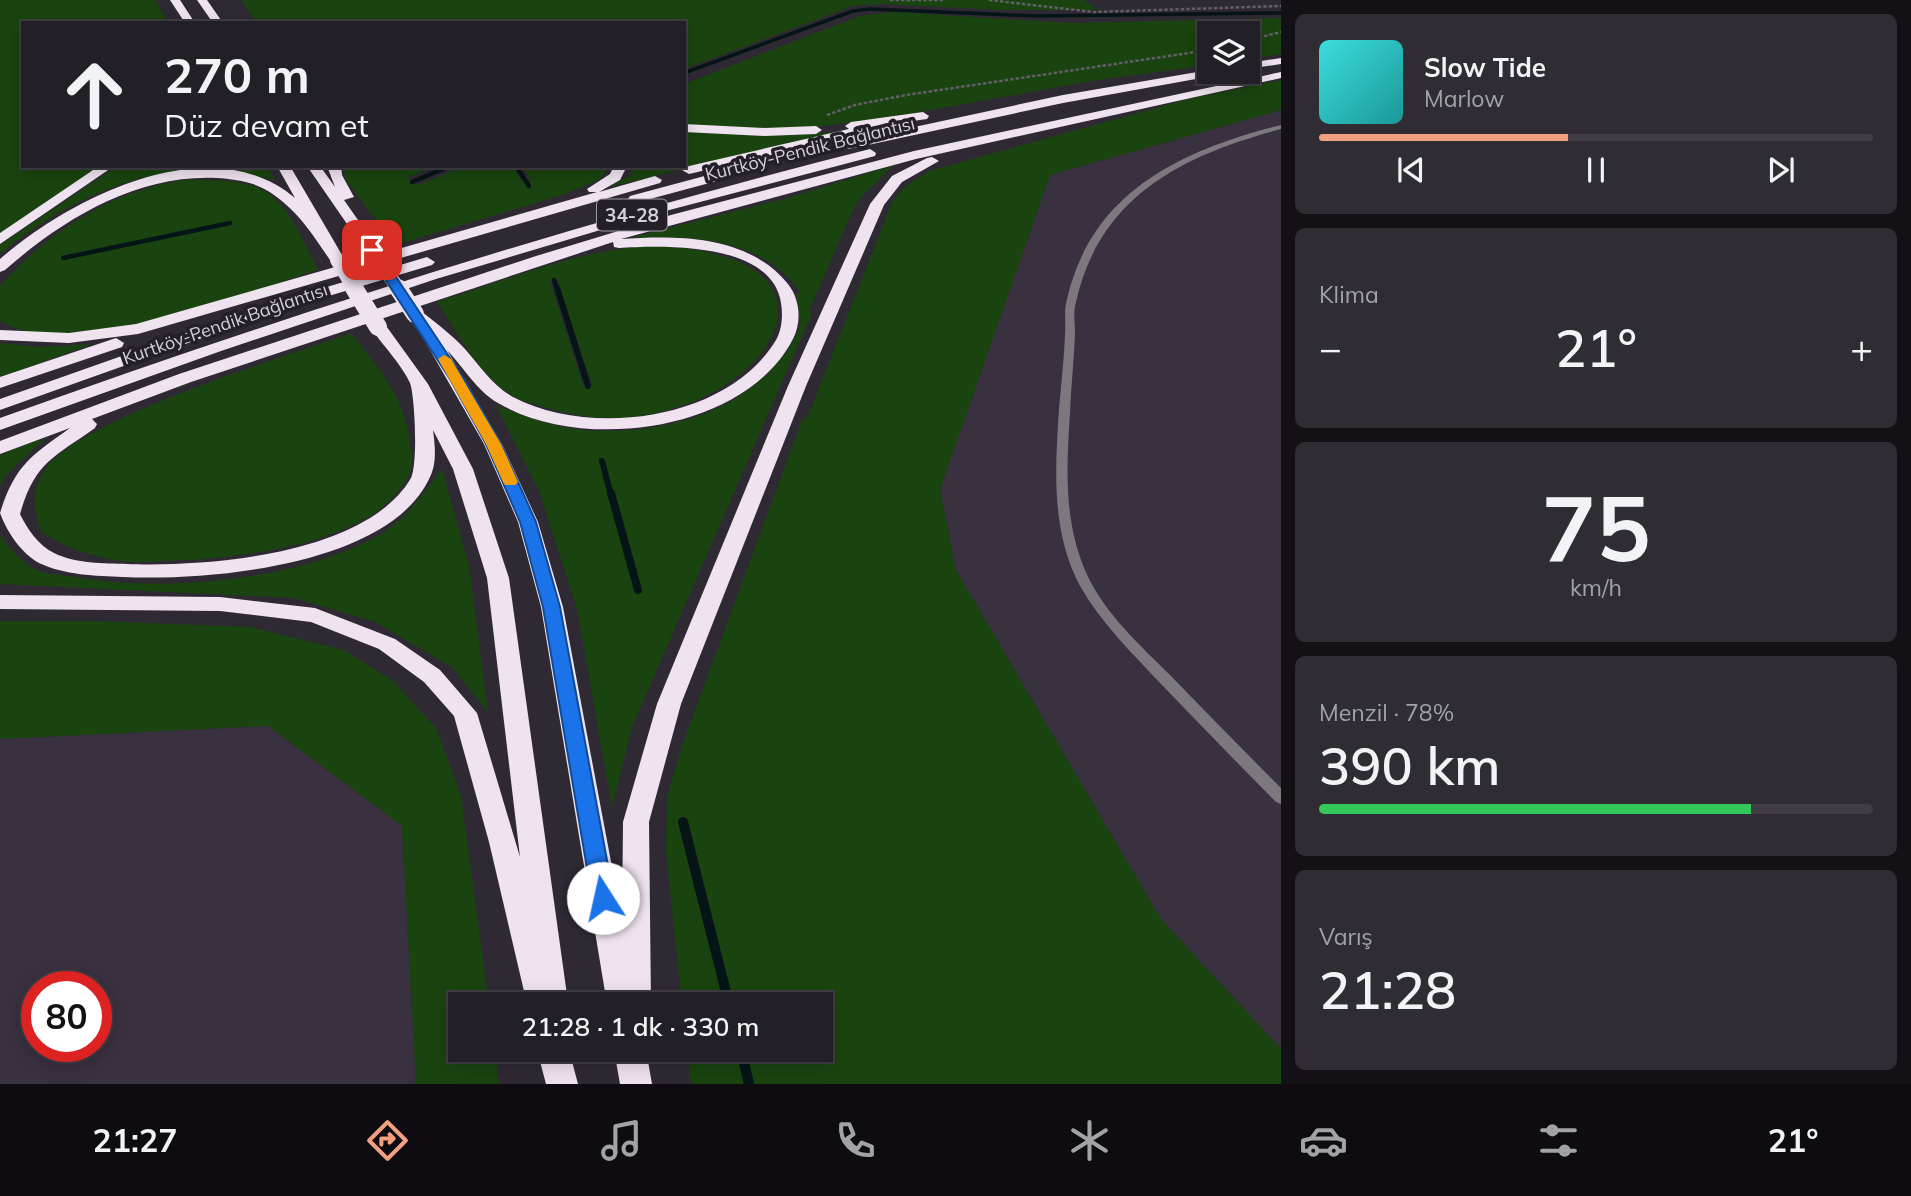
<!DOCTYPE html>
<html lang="tr">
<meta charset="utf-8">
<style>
:root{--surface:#231f27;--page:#2f2c33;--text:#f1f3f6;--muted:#a3a2a7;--line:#403d44;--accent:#f2a080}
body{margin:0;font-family:Mulish,sans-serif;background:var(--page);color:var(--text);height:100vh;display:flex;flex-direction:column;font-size:26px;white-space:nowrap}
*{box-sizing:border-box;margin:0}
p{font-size:23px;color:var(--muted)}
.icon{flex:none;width:38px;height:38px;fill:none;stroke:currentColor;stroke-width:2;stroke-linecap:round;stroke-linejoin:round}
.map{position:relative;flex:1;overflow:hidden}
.panel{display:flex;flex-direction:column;gap:14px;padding:14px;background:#131115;width:630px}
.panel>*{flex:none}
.hud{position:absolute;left:21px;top:21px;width:665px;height:147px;border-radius:0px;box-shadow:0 4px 18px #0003,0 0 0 2px var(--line);background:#231f27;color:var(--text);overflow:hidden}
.fabs{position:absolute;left:1197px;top:21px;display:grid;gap:14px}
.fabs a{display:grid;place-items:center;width:63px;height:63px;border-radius:0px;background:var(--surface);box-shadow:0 4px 18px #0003,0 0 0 2px var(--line);font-size:35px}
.speed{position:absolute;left:21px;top:971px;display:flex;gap:14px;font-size:35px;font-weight:700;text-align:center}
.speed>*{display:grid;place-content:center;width:91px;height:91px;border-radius:50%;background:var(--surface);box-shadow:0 4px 18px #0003,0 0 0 2px var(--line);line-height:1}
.speed .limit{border:10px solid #d22;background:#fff;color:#111}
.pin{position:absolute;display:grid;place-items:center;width:60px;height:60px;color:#fff;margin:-30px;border-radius:14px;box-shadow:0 4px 10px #0006}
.me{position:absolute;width:77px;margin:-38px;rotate:350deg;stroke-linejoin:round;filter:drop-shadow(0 0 5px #0008)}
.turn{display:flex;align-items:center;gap:24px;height:147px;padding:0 28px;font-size:32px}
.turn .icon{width:91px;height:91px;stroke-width:2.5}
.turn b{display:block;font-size:49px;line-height:60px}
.big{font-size:52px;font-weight:600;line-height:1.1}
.panel .tile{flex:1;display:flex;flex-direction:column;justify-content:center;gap:10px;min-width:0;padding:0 24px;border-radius:10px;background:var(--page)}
.panel .dial{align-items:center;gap:0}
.dial b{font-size:91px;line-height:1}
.song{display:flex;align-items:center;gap:21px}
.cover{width:84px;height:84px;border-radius:10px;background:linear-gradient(135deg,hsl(180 70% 55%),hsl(180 70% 35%))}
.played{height:7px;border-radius:4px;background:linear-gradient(90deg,var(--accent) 45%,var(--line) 45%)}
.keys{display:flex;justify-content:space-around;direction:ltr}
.heat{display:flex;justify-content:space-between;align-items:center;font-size:38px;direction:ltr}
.charge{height:10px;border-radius:5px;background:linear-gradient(90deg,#34c759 78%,var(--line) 0)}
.trip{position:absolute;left:448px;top:992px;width:385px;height:70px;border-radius:0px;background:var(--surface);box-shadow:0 4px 18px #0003,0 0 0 2px var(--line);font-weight:600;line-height:70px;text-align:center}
.dock{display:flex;height:112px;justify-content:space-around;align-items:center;background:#0e0c10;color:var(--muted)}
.dock .icon{width:49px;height:49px}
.dock .current{color:var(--accent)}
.dock b{font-size:32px;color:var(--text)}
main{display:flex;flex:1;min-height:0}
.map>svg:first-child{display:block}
.built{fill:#393040;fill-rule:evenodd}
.green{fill:#1a440f;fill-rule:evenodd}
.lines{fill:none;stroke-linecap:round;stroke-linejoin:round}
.stream-far4{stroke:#051416;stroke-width:3.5}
.stream-far3{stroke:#051416;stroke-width:4.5}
.stream-far2{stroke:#051416;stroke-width:6}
.stream-far1{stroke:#051416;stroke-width:8}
.stream{stroke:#051416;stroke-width:10}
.path{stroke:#635e67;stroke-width:2.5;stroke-dasharray:3.5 2;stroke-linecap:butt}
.lane{fill:#7d787d;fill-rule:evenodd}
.highway{fill:#f0e3f0;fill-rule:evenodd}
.highway-bridge-far1{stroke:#f0e3f0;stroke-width:14}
.highway-bridge{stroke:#f0e3f0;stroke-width:18}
.route{fill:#1a73e8;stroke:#114b97;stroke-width:2}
.slow{fill:#f59e0b}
.labels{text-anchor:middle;stroke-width:7;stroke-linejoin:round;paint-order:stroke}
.far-street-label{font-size:18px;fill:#d4d0d7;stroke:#251f2a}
.shield{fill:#251f2a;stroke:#a09ba3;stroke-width:2}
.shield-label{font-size:19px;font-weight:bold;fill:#d4d0d7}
</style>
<main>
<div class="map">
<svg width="1281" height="1084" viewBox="0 0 1281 1084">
<rect width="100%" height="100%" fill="#2f2934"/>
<g class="built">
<polygon points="1281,110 1281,1049 1161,919 956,570 939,486 1050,175"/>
<path d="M 268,726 L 402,826 L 416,1084 L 0,1084 L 0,739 ZM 37,987 L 96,987 L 96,1046 L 37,1046 Z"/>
</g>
<g class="green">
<polygon points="0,0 155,0 169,23 23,23 23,166 99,166 0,233"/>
<polygon points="241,0 1084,0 1098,10 1002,10 881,4 853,6 684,69 684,23 257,23"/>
<polygon points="896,12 1071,23 1281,18 1281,54 1248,60 1248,33 1209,33 1209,65 1092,81 876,120 814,127 769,129 684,124 684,84 860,16"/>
<polygon points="1281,80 1281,110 1050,175 940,490 956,570 1161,919 1281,1049 1281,1084 691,1084 687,1050 821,1050 821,1004 682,1004 666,853 667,796 682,746 802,420 808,416 893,200 908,184 929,171 1192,98"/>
<polygon points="684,131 767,135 836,132 609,187 630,175 633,166 684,166"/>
<path d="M 894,165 L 859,199 L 852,212 L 809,311 L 812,313 L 632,727 L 612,807 L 577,609 L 539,491 L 496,405 C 530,419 562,430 599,431 C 662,432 725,416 770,371 C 781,359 796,342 799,326 C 800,316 798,305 796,294 L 800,292 C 763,238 690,235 629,238 L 787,198 Z"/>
<path d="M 117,166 L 266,166 L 276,181 C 173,151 80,189 0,254 L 0,245 Z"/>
<polygon points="344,166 435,166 407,178 418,185 463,166 512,166 522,181 530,179 522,166 609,166 599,180 562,195 395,245 345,179"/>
<path d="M 182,180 C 273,177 280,192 318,270 C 244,293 69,363 0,321 L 0,286 C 46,233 112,191 182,180 Z"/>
<path d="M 650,246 C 907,253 727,466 548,408 C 538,405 527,403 518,399 C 483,381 457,333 437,302 C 506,280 577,250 650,246 ZM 557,278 L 592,385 L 592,386 L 583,386 L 550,282 Z"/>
<path d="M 351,333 C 379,367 405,398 410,443 C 411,450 413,458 412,465 C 391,544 235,559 168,561 C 152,561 135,564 120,561 C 88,556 68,548 41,532 C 34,507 30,496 44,471 C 73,421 290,355 351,333 Z"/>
<polygon points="0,343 40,347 93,344 0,377"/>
<polygon points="46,437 4,477 0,487 0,455"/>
<path d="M 442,469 L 469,566 L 488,712 L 452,667 L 375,622 L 294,598 L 0,584 L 0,536 C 11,549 23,565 39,571 C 50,575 65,575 76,577 C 165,593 300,580 379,535 C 406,520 424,492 442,469 Z"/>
<polygon points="0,621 97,621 251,627 344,650 393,681 436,728 461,796 489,1004 460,1004 460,1050 495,1050 499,1084 416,1084 402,826 268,726 0,739"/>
</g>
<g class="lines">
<polyline class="stream-far4" points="684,73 853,11 871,9 1037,16 1281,13"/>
<g class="stream-far3">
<polyline points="516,166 529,186"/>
<polyline points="412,182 450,166"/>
<polyline points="63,258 230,223"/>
<polyline points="554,280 557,290"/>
</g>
<g class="stream-far2">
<polyline points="557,288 588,386"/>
<polyline points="602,461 611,495"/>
</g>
<polyline class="stream-far1" points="611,493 638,590"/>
<g class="stream">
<polyline points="683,822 729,1004"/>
<polyline points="741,1050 749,1084"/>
</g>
<g class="path">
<polyline points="890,0 944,0"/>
<polyline points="989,0 1093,12 1281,6"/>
<polyline points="1248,40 1281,32"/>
<polyline points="827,115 855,105 906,95 1209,50"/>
</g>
<path class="lane" d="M 1281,125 L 1281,129 C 1184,155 1100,195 1076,302 C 1073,312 1075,323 1075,334 C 1074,360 1071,386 1070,413 C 1066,473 1063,534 1094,588 C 1113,621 1143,648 1170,675 C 1207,713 1244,751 1281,788 L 1281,804 L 1276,802 C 1237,763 1199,723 1161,684 C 1132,653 1101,623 1080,586 C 1051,531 1055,470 1059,409 C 1061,385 1064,360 1065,335 C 1066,325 1064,314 1066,304 C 1089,192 1182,150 1281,125 Z"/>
<g class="highway">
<polygon points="170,0 180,0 195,23 185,23"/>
<polygon points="197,0 207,0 223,23 213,23"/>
<polygon points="1281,58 1281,64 1248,69 1248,63"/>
<polygon points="1209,70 1224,72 1218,75 1063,103 849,149 843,145 849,141 1063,95"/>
<path d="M 1281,72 L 1281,78 L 916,159 L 621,239 C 679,235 748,235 788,284 C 800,299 802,322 793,339 C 745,432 583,453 498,403 C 477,391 464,368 447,350 L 502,444 L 538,522 L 563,607 L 622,920 L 623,822 L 657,704 L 788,386 L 870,204 L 892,176 L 927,158 L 932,157 L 939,161 L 902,182 L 884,205 L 806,386 L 681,704 L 649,822 L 651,1004 L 607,1004 L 541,607 L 518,522 L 484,444 L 422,336 L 427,332 L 407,314 L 409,311 L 421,311 C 436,323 452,335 465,349 C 480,366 493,386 513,397 C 591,438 728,420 776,340 C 782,330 783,315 781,303 C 772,242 664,245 619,248 L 614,247 L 613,242 L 191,382 L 92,419 L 97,424 L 95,428 C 53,458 35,462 20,514 C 28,530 38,545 54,553 C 76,564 104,563 127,564 C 207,567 366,555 411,478 C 418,464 415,397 410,383 C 402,365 381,343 370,327 L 372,323 L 384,323 L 428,384 L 473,469 L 509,578 L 567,995 L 563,1004 L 527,1004 L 489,842 L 454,716 L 424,682 L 379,649 L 311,622 L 220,611 L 0,609 L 0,595 L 220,597 L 315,608 L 395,639 L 440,670 L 477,713 L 520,857 L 487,578 L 453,469 L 433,430 C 435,445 437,463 430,477 C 390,566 208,581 123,577 C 96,576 64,575 39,563 C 21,553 7,532 0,513 C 15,465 31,456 70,428 L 0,454 L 0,441 L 179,374 L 536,256 L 671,215 L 914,151 Z"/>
<polygon points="923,112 929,116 927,119 871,127 870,132 689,174 682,170 689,166 849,129 845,126 851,122"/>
<polygon points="684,124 765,128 816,126 822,130 816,134 765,136 684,132"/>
<path d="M 870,149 L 876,153 L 875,156 L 654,214 L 436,279 L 221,351 L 0,430 L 0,418 C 286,315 575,223 870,149 Z"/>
<polygon points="99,166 114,166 0,244 0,233"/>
<path d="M 277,166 L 290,166 L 345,260 L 342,263 L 332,263 C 313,235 298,210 268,191 C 254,182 234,179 217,178 C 137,174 63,219 5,270 L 0,272 L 0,259 C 70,198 210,126 295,198 Z"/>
<polygon points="307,166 320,166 335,187 327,166 341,166 342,175 354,197 344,200 379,250 377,253 367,253"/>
<polygon points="614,166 627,166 620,180 599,192 655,176 662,180 660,183 138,334 69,343 0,340 0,330 69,333 136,324 597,192 589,192 587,189 610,174"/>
<polygon points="712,174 717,175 717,181 635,203 628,199 630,196"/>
<polygon points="427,257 435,262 432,265 272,313 0,410 0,399 260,307"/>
<polygon points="116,338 124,343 122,347 0,388 0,377"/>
<polygon points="537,1050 569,1050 578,1084 546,1084"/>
<polygon points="614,1050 646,1050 652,1084 620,1084"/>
</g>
<g class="highway-bridge-far1">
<polyline points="372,250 399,290"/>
<polyline points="337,260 355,290"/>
</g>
<g class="highway-bridge">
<polyline points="354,288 378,327"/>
<polyline points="398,288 415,314"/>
</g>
</g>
<polygon class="route" points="372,246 376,247 464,379 501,444 536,522 560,607 614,898 611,905 603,907 595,905 592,898 543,607 520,522 486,444 450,379 366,250"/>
<polygon class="slow" points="444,355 451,359 501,444 518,482 515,485 505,485 503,482 486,444 438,359"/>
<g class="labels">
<g class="far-street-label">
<text transform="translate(810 149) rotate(-14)" y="6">Kurtköy-Pendik Bağlantısı</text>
<text transform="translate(225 324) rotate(-19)" y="6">Kurtköy-Pendik Bağlantısı</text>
</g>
<rect class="shield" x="597" y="199.5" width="70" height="31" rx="5"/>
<g class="shield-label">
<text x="632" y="222">34-28</text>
</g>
</g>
</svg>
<div class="fabs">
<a><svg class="icon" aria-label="layers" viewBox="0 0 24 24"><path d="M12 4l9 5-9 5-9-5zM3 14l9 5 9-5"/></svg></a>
</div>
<div class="speed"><div class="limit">80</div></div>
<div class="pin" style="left:372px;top:250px;background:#d93025"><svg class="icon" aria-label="arrive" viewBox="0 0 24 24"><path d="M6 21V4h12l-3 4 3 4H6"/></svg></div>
<svg class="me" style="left:603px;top:898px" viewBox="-20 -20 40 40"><circle r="19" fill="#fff"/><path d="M0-13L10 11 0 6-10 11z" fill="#1a73e8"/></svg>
<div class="trip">21:28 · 1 dk · 330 m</div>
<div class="hud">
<div class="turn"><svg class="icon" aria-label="ahead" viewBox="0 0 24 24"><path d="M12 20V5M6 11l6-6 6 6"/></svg><div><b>270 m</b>Düz devam et</div></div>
</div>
</div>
<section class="panel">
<div class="tile">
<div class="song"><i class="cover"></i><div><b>Slow Tide</b><p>Marlow</p></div></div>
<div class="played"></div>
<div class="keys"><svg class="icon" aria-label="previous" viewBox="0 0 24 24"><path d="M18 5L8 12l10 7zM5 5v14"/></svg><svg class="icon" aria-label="pause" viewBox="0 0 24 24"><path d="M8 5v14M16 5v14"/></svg><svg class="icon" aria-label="next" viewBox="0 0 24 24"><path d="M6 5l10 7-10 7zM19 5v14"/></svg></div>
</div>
<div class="tile"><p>Klima</p>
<div class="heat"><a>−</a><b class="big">21°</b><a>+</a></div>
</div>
<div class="tile dial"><b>75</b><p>km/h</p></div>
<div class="tile"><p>Menzil · 78%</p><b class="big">390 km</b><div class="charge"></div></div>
<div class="tile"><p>Varış</p><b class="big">21:28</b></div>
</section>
</main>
<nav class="dock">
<b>21:27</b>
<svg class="icon current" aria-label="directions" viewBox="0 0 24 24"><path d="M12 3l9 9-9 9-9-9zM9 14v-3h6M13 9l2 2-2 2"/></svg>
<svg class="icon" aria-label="music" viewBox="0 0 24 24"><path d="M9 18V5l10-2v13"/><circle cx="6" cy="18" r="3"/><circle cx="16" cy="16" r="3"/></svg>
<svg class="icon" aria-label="phone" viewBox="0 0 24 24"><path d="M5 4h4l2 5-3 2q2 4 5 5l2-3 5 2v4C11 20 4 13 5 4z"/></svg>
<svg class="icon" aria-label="climate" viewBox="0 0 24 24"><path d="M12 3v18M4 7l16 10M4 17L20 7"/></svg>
<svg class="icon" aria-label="car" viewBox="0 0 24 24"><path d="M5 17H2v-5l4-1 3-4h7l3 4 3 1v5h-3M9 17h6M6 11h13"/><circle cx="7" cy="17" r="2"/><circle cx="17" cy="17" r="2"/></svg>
<svg class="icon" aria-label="filters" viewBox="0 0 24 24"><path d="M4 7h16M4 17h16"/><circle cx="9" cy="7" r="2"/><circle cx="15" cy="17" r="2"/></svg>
<b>21°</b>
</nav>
